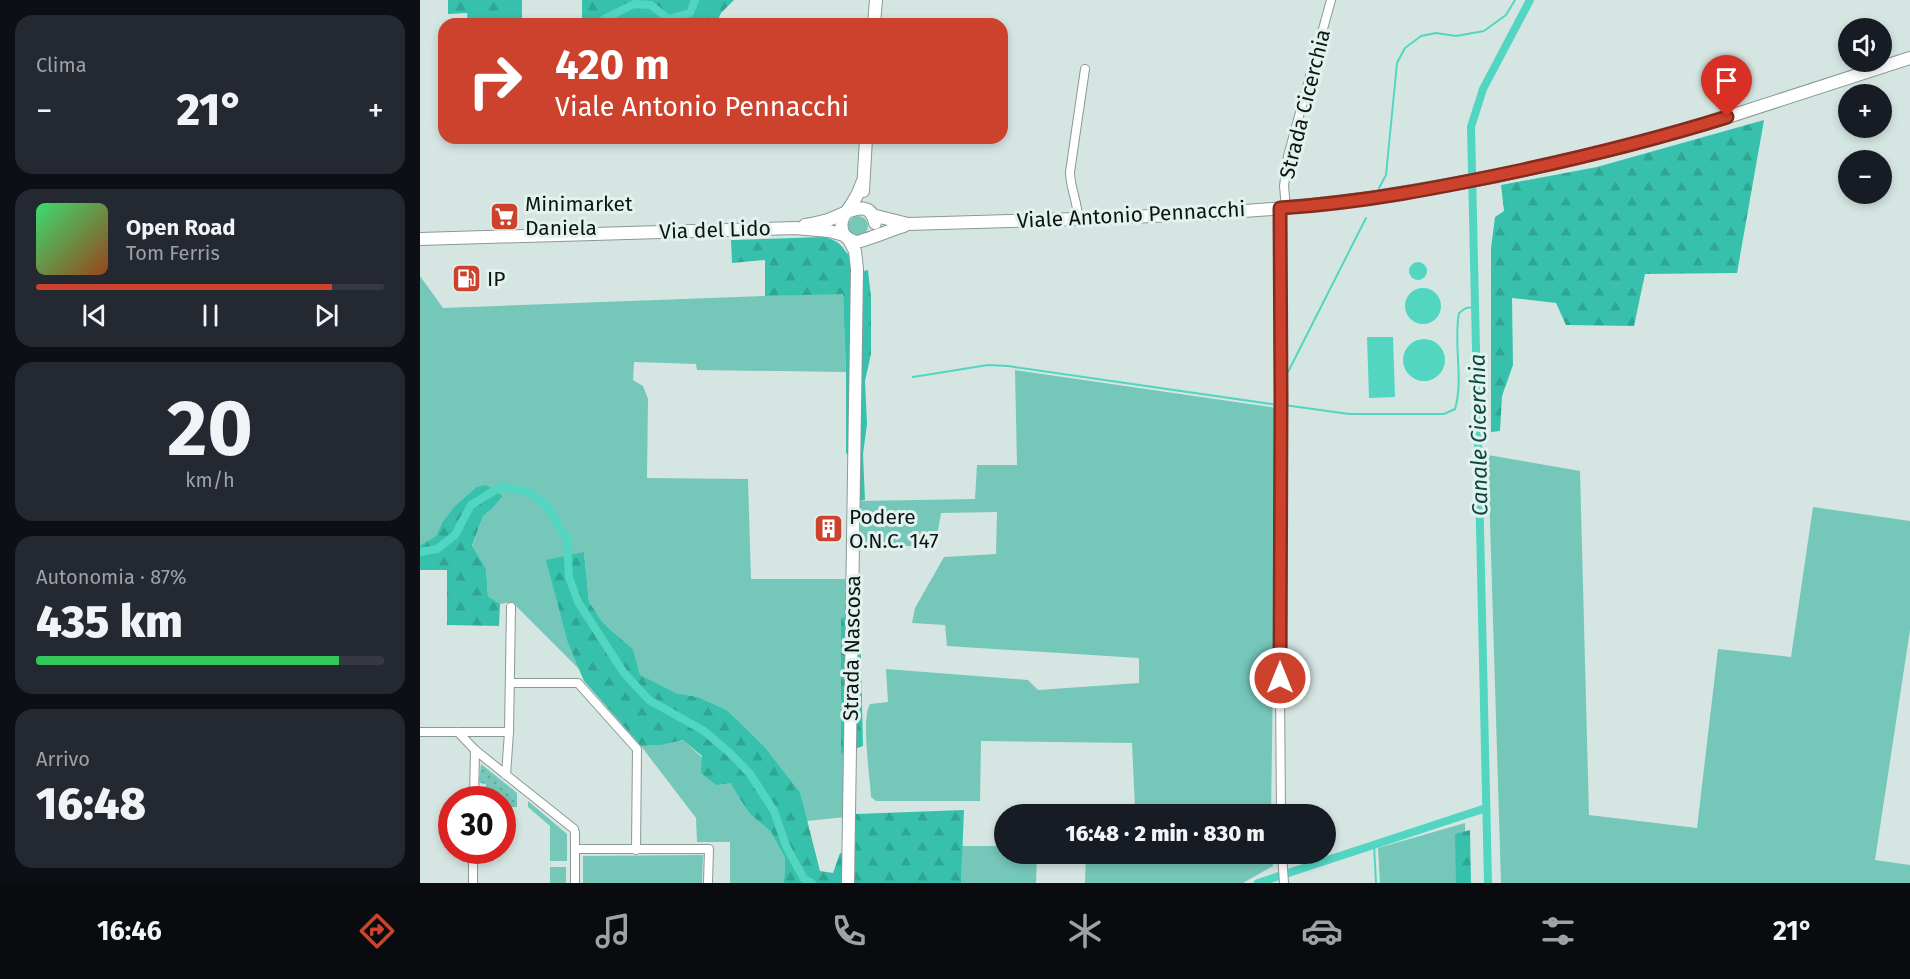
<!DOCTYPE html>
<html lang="it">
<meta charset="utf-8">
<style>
:root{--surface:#171b24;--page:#242831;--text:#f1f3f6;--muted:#9ea1a6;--line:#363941;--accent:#cd422c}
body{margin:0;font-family:"Fira Sans",sans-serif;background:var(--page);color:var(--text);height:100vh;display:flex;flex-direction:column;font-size:22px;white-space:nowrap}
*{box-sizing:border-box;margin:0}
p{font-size:20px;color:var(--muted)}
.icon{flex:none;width:33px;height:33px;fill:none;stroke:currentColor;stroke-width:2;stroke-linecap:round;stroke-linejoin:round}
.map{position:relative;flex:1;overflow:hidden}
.drawer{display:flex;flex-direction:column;gap:15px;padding:15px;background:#0d0f14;width:420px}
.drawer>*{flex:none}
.hud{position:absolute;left:18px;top:18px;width:570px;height:126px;border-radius:18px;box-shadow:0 3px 9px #0003;background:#cd422c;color:#fff;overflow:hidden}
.tools{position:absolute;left:1418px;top:18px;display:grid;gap:12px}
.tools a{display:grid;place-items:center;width:54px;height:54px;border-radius:50%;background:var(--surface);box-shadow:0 3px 9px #0003;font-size:30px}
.speed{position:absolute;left:18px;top:786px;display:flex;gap:12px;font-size:30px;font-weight:700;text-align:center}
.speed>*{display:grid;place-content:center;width:78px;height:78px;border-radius:50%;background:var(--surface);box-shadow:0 3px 9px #0003;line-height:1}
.speed .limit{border:9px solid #d22;background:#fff;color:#111}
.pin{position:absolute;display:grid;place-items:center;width:51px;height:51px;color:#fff;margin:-62px -26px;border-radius:50% 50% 50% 0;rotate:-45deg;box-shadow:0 0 6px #0007}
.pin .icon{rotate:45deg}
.me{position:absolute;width:66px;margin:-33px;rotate:0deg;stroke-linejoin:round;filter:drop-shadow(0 0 4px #0008)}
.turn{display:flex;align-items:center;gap:21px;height:126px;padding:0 18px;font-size:27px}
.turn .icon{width:78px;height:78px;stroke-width:2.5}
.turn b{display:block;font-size:42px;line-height:51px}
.big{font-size:45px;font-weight:800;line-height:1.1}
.drawer .card{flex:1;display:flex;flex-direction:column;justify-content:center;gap:9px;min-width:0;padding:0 21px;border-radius:18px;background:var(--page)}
.drawer .dial{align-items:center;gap:0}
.dial b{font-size:78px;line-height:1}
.song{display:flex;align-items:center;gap:18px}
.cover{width:72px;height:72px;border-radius:9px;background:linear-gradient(135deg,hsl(140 70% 55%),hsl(20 70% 35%))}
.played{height:6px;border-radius:3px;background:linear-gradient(90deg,var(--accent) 85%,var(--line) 85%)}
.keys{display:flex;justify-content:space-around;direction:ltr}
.heat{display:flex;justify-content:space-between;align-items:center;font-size:33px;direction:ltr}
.charge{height:9px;border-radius:4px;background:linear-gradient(90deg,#34c759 87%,var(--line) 0)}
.trip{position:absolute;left:574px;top:804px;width:342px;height:60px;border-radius:30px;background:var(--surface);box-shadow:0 3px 9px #0003;font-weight:800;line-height:60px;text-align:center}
.dock{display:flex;height:96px;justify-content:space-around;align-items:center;background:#090b0e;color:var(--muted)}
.dock .icon{width:42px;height:42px}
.dock .active{color:var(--accent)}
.dock b{font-size:27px;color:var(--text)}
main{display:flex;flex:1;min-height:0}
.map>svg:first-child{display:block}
.grass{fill:#75c7b9}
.forest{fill:url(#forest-firs)}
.park{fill:url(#park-dots)}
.water{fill:#52d6c2}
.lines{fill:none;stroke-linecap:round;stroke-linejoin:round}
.stream{stroke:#52d6c2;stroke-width:2}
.canal{stroke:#52d6c2;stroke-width:8}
.street-casing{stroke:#8a9996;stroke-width:10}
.secondary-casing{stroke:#8a9996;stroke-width:14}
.street{stroke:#fff;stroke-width:8}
.secondary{stroke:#fff;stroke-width:12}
.route-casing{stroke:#852b1d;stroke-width:15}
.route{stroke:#cd422c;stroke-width:10}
.labels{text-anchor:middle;stroke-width:6;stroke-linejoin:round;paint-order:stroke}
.street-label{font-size:21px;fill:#0e1412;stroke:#e2f3ef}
.poi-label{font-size:21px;fill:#0e1412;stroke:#e2f3ef;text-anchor:start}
.water-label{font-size:22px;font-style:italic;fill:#0d4840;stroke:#e2f3ef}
</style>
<main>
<section class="drawer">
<div class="card"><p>Clima</p>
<div class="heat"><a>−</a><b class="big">21°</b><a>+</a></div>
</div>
<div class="card">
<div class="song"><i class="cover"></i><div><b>Open Road</b><p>Tom Ferris</p></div></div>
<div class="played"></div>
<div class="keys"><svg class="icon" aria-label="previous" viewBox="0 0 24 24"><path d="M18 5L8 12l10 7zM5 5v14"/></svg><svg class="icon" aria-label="pause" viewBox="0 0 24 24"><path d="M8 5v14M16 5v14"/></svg><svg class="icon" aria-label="next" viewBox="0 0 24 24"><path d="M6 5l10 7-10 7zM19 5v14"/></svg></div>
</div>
<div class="card dial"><b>20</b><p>km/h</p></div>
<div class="card"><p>Autonomia · 87%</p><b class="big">435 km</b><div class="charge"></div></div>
<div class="card"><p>Arrivo</p><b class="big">16:48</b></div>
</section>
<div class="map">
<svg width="1490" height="883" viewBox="0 0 1490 883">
<defs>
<pattern id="forest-firs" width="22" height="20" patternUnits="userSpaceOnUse" patternTransform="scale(1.5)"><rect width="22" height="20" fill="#37c1ad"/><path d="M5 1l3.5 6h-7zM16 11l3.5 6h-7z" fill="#2fa594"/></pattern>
<pattern id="park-dots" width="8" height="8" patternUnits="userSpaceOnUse" patternTransform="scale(1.5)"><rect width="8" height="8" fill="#75c7b9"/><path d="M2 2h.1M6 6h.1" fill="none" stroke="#64aa9e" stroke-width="1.8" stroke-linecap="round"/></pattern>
</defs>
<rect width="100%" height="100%" fill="#d5e6e2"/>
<g class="grass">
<circle cx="438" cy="226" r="10"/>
<polygon points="0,276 23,308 423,293 426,372 277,370 276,364 214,362 213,380 223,386 228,399 227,478 328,479 331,579 428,579 425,817 387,821 380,792 344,746 307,710 278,697 256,693 220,676 213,649 184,624 169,602 164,553 148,643 160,670 92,602 80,604 68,596 66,569 52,547 63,516 72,509 83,496 22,523 16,536 0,545"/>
<path d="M 595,370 L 857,408 L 851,814 L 668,814 L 715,807 L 712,743 L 561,741 L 560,801 L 456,801 L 451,797 C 450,777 441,719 450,704 L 468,702 L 466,669 L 608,680 L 618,690 L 719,683 L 719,658 L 527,646 L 525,625 L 492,623 L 495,608 L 524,557 L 576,554 L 577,512 L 521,513 L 517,536 L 504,535 L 491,546 L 439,544 L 439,501 L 555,499 L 557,465 L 597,465 Z"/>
<polygon points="1068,455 1160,471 1169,815 1277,828 1298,649 1371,657 1393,507 1490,521 1490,630 1455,860 1490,865 1490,883 1081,883"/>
<polygon points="263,740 310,783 329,813 351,832 365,858 364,883 310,883 310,842 277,842 276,818 221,746 242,745"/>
<polygon points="108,801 147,834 147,861 130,861 130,826 108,807"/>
<polygon points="585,815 585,854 617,854 616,883 541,883 542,846 577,846 580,820"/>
<polygon points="1045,823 1046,883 960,883 958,848"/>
<polygon points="666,854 853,854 853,866 823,883 665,883"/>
<polygon points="283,855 282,883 163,883 163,856"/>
<rect x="130" y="867" width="16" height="16"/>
</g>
<g class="forest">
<polygon points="28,0 102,0 102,24 48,24 47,13 28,14"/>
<polygon points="162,0 314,0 301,13 296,24 166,24 162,18"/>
<polygon points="1344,120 1317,273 1225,274 1214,326 1146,325 1136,303 1092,298 1093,365 1082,396 1080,431 1071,432 1071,248 1075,217 1084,211 1081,185 1177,167"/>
<path d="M 404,237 C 426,243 419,248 434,259 L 436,273 L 448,270 L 451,297 L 451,354 L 445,381 L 447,424 L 443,454 L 445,500 L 439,501 L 439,470 L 426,453 L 426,372 L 423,294 L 345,296 L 345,260 L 312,263 L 311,240 Z"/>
<polygon points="66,485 83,496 72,509 63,516 52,546 66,569 68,596 80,604 79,626 27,625 27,570 0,570 0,545 16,536 22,523 35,506 57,487"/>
<polygon points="164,552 169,602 184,624 213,649 220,675 256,693 278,697 307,710 344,746 380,792 400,871 413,873 420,853 435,857 435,814 544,810 541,883 364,883 365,858 351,832 329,813 310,783 296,785 281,773 282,756 263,740 242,745 221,746 164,681 148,643 126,560"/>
<polygon points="440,617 443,746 421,754 421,618"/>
<polygon points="1050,830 1051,883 1036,883 1035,834"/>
</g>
<polygon class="park" points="61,764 97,793 97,807 83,807 82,800 65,799 66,784 60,783 59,781"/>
<g class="water">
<circle cx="998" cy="271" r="9"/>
<circle cx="1003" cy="306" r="18"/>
<polygon points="947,337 973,337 975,397 949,398"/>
<circle cx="1004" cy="360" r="21"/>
</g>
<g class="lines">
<g class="stream">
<polyline points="959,188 966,175 977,63 985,48 1001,36 1016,33 1036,36 1064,31 1086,15 1095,0"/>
<polyline points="868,372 946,218"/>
<polyline points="493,377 568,365 588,366 858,405"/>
<path d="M 864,405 L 929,414 L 1024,414 L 1035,409 C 1044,378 1033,345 1039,313 L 1046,308 L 1055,307"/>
<polyline points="954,845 956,883"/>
</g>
<g class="canal">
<polyline points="184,19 214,4 231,5 248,19 270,13 275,0"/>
<polyline points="0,552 17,549 35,535 51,505 80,487 109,492 127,506 147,539 149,577 158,602 204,673 229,700 284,731 310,753 330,774 354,811 366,846 384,879 392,883"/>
<polyline points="838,883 1066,808"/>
<polyline points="1068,883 1051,127 1063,89 1110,0"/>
</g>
<defs>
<g id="street">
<polyline points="859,208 861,397 859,560 861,814"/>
<polyline points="866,208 864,186 868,156 911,0"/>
<path d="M 658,219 C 658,202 650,188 650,172 L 665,69"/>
<polyline points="90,683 158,683 217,749 216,850"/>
<polyline points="0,732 89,732"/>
<polyline points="38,732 55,750 154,829 155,833 155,883"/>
<polyline points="86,775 89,732 91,607"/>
<polyline points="54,800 55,750"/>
<polyline points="156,849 289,849 288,883"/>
<polyline points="862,854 864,883"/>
<polyline points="53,883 53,850"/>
</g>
<g id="secondary">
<polyline points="454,24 456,0"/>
<path d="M 442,183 C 440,190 437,196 433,202 C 426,214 417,220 424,235 C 427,238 431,241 436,242 C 441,242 476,228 484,226"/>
<polyline points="443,191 446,138"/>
<polyline points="452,215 488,224 658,219 782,214 866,208 958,197 1078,176 1203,147 1286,124 1490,58"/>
<path d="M 385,225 C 392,224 400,222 408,220 C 423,215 450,195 455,223"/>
<polyline points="0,239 375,228 409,231 424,235"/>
<polyline points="428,883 437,269 435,251 429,240"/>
</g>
</defs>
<use href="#street" class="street-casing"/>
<use href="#secondary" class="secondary-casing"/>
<use href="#street" class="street"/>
<use href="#secondary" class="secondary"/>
</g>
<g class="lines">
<defs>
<path id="route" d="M 860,678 L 861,397 L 860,208 C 941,203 1023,187 1103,170 C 1172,155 1240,138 1307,117"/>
</defs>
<use href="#route" class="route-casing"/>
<use href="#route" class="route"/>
</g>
<defs>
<symbol id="supermarket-square" viewBox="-11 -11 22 22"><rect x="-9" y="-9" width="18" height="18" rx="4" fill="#cd422c" stroke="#e2f3ef"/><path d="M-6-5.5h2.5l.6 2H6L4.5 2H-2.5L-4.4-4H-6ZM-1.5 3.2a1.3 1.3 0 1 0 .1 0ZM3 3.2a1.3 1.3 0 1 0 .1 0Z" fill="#fff"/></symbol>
<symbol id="fuel-square" viewBox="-11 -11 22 22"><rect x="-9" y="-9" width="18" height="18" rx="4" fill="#cd422c" stroke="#e2f3ef"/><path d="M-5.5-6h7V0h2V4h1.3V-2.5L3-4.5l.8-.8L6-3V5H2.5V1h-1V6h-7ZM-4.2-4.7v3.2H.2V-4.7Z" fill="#fff"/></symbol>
<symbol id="building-square" viewBox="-11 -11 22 22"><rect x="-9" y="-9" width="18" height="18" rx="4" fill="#cd422c" stroke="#e2f3ef"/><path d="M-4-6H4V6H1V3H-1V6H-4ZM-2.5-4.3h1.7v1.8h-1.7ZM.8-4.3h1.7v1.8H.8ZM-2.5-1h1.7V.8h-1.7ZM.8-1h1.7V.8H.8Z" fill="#fff"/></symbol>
</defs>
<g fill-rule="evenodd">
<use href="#supermarket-square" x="68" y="200" width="33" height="33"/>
<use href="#fuel-square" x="30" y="262" width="33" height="33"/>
<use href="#building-square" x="392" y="512" width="33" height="33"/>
</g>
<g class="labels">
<g class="street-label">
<text transform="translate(885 104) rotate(-76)" y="7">Strada Cicerchia</text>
<text transform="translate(711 215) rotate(-3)" y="7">Viale Antonio Pennacchi</text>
<text transform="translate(295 230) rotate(-2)" y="7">Via del Lido</text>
<text transform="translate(432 648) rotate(-89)" y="7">Strada Nascosa</text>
</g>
<g class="poi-label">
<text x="105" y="211">Minimarket<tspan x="105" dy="24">Daniela</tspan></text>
<text x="67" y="286">IP</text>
<text x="429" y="524">Podere<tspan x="429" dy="24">O.N.C. 147</tspan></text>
</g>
<g class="water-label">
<text transform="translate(1058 435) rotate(-91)" y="8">Canale Cicerchia</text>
</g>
</g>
</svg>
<div class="tools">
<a><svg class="icon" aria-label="sound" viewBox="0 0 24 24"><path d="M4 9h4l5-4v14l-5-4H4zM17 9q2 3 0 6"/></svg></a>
<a>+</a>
<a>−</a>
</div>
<div class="speed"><div class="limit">30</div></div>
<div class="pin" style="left:1307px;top:117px;background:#d93025"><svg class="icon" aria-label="arrive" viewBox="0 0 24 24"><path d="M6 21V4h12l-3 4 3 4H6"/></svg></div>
<svg class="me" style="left:860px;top:678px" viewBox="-20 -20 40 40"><circle r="17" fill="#cd422c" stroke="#fff" stroke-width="3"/><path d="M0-11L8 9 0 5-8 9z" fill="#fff"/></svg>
<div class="trip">16:48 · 2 min · 830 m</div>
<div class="hud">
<div class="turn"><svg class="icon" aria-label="right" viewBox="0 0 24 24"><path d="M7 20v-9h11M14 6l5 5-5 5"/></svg><div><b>420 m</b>Viale Antonio Pennacchi</div></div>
</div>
</div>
</main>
<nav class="dock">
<b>16:46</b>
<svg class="icon active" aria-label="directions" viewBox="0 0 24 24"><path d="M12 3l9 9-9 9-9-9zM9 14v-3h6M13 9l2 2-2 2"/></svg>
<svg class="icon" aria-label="music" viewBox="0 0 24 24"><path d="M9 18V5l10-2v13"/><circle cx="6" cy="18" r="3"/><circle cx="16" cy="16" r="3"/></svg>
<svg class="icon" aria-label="phone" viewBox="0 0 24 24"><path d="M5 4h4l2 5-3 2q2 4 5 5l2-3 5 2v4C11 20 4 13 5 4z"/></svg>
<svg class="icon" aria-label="climate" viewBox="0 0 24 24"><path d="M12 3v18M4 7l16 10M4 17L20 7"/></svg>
<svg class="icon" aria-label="car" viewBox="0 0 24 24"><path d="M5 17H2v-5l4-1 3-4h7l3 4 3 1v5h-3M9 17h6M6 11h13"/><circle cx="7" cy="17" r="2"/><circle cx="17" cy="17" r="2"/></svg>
<svg class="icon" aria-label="filters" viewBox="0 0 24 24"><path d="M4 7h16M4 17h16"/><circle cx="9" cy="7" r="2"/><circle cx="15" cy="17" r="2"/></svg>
<b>21°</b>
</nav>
